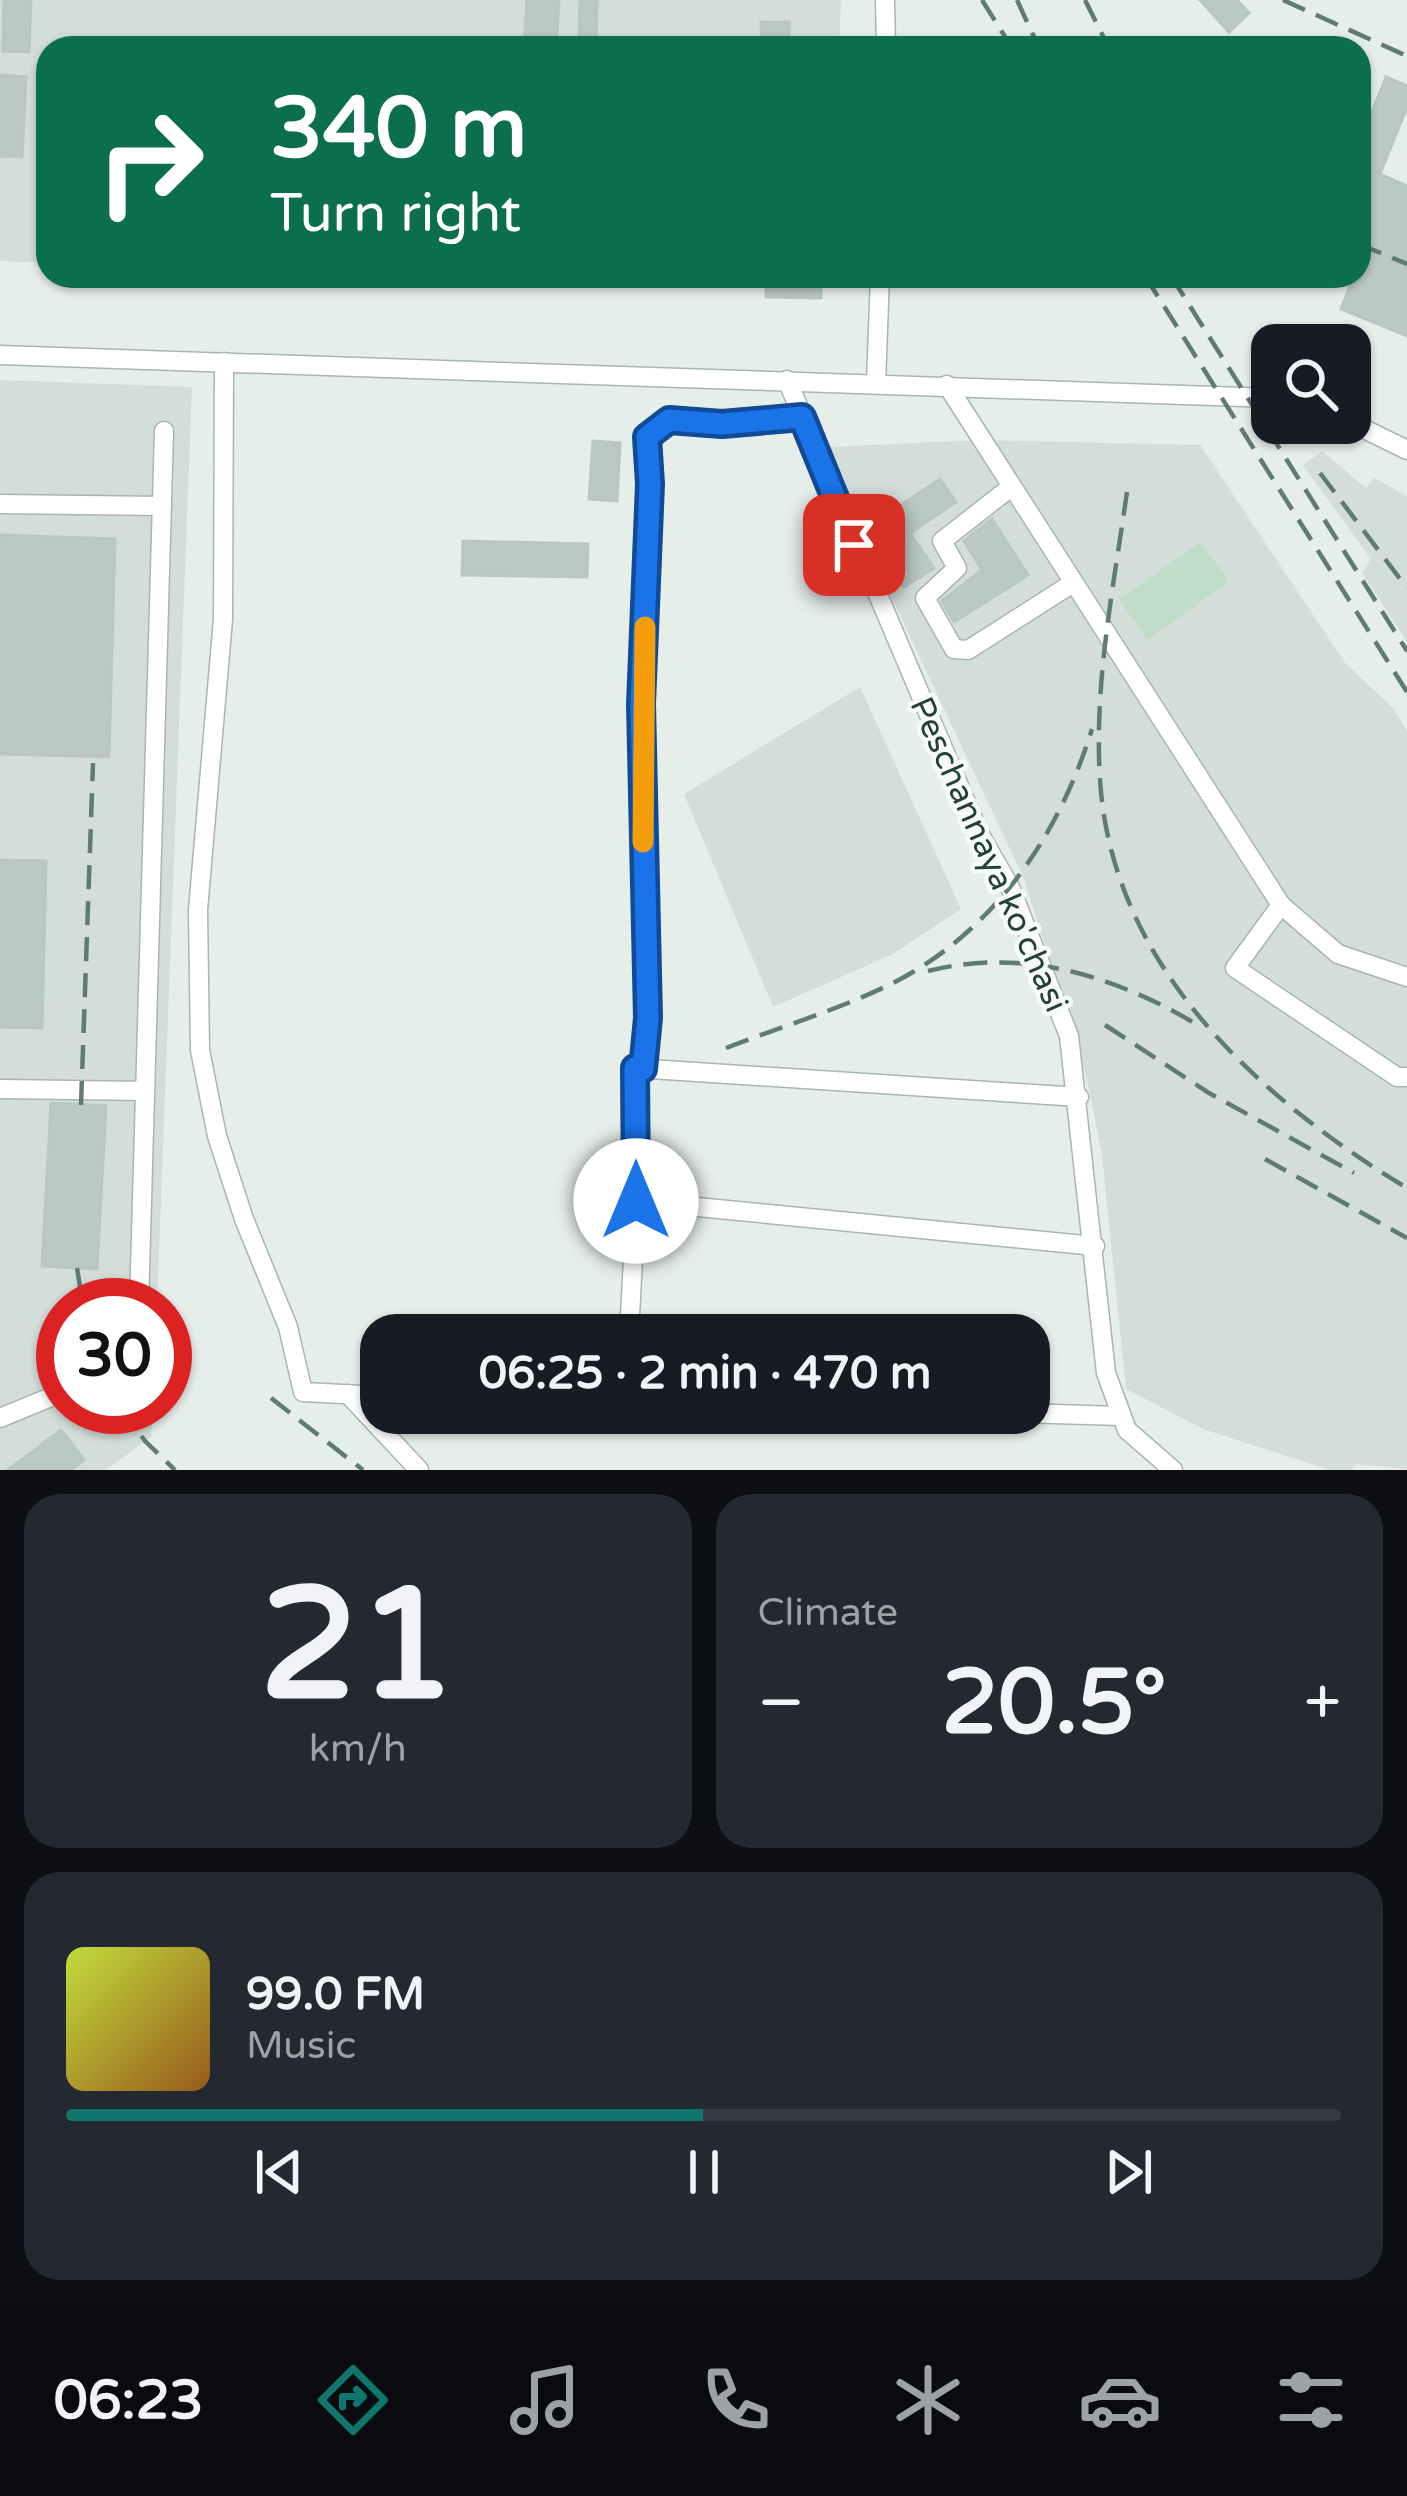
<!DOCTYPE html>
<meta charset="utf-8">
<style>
:root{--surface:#171b24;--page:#242831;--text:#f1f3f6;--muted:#9ea1a6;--line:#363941;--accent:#0f766e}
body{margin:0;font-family:"Varela Round",sans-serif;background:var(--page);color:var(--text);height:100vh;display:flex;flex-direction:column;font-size:45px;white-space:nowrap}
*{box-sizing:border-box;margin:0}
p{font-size:39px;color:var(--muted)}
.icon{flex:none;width:66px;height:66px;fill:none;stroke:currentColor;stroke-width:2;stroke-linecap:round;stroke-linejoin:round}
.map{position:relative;height:1470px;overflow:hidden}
.sheet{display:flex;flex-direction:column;gap:24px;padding:24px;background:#0d0f14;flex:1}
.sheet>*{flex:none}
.guide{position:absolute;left:36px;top:36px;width:1335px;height:252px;border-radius:36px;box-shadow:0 3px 9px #0004;background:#0b6e4f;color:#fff;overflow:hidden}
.controls{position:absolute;left:1251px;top:324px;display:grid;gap:24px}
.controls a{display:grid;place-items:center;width:120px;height:120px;border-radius:24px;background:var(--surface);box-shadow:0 3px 9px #0004;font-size:60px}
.speed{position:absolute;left:36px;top:1278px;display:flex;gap:24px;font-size:60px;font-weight:700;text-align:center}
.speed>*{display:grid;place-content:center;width:156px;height:156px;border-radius:50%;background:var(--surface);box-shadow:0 3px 9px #0004;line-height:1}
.speed .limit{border:18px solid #d22;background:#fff;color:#111}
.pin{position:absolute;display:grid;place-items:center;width:102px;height:102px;color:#fff;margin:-51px;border-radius:24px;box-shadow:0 6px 18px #0006}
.me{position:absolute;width:132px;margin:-66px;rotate:0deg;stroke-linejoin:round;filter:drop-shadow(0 0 9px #0008)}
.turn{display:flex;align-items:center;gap:42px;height:252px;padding:0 36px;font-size:54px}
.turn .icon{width:156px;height:156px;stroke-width:2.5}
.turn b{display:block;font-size:84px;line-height:102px}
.big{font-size:90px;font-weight:800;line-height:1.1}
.sheet .card{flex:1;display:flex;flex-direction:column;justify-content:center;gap:18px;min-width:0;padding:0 42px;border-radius:36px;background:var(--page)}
.sheet .dial{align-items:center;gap:0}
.dial b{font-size:156px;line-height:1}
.song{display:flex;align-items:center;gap:36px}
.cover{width:144px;height:144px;border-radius:18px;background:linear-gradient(135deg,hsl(70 70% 55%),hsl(30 70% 35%))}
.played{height:12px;border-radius:6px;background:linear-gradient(90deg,var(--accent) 50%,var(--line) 50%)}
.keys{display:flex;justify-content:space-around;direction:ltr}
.heat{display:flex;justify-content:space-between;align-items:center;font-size:66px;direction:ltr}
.sheet .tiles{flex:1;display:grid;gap:24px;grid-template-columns:1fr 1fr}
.card:last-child{grid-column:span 2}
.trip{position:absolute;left:360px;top:1314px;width:690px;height:120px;border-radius:36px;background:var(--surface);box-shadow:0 3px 9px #0004;font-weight:800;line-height:120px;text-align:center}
.tab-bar{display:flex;height:192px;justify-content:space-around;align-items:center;background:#090b0e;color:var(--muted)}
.tab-bar .icon{width:84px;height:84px}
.tab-bar .selected{color:var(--accent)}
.tab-bar b{font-size:54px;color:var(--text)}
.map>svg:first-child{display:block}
.built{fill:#d4ded9}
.green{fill:#c0dec7}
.building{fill:#bbc9c3;stroke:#b8c8c1;stroke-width:3}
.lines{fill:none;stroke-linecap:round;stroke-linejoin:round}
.minor-casing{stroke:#a8b6b1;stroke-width:21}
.minor{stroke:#fff;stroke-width:18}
.rail{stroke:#607b73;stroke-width:4.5;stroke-dasharray:24 12;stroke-linecap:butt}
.route-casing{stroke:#114b97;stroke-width:30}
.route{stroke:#1a73e8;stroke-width:21}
.slow{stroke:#f59e0b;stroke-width:21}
.labels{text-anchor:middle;stroke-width:9;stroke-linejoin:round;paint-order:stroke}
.street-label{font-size:33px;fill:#254038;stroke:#f7fbf8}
</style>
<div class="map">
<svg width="1407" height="1470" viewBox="0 0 1407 1470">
<rect width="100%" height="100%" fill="#e6eeea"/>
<g class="built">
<polygon points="0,0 841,0 839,48 48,48 48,263 0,261"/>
<polygon points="0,380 192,387 157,1305 63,1305 63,1407 153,1407 151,1437 106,1470 0,1470"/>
<polygon points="980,440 1200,445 1345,663 1393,708 1407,731 1407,1469 1356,1464 1352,1470 1330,1470 1203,1429 1126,1389 1102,1155 1087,1079 1024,879 860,530 829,447"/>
<polygon points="1322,451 1366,488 1374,478 1407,496 1407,642 1362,573 1371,559 1303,465"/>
<polygon points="860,687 961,909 893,954 773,1007 684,794"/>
</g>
<polygon class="green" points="1201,542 1229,582 1147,640 1119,599"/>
<g class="building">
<polygon points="4,0 31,0 29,52 3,51"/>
<polygon points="527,0 559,0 556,48 524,48"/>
<polygon points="580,0 597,0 596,41 579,40"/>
<polygon points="1200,0 1237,0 1249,13 1229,32"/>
<polygon points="761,22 789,22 789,48 762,48"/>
<polygon points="0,75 26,77 22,157 0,156"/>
<polygon points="1386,77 1407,86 1407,107 1380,174 1407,186 1407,336 1341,309 1354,276 1359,276 1359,145"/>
<polygon points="766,276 821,276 821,298 766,297"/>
<polygon points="593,441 620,443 617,501 589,499"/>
<polygon points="940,479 956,502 910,533 934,568 904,587 865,529"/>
<polygon points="992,519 1028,575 954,622 942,601 982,570 964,541"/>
<polygon points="0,535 115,539 109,757 0,754"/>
<polygon points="463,541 588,544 587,577 462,575"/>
<polygon points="0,860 46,861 42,1028 0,1027"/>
<polygon points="51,1103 106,1106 97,1269 42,1266"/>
<polygon points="61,1430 84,1460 71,1470 8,1470"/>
</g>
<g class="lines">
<defs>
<g id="minor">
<polyline points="885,0 886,48"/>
<polyline points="0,355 1272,398"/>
<polyline points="224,362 223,619 198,910 200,1050 217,1136 244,1219 288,1327 303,1392 381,1396"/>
<polyline points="787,380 979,833 1010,887 1069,1036 1106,1373 1127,1430 1173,1470"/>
<polyline points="876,383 880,276"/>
<polyline points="947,385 1281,905 1338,954 1407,977"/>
<polyline points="1350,422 1407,450"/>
<polyline points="1011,487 942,541 957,568 925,598 954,649 968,650 1073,583"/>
<polyline points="0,504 162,506"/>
<polyline points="1281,905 1235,968 1397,1077 1407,1077"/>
<polyline points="643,1069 648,1018 641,704 650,484 648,437 669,420 722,424 802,417"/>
<polyline points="0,1089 145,1091"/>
<polyline points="636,1201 1095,1246"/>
<polyline points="139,1305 164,431"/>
<polyline points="629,1335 636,1201 635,1068 1079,1097"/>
<polyline points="348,1394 419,1470"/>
<polyline points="1021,1413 1121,1416"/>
<polyline points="0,1418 63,1392"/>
</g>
</defs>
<use href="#minor" class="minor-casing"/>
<use href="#minor" class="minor"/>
<g class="rail">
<polyline points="982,0 1012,48"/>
<polyline points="1017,0 1039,48"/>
<polyline points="1085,0 1109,48"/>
<polyline points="1283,0 1407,56"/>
<polyline points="1359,244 1407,264"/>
<polyline points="1145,276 1407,692"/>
<polyline points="1171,276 1407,651"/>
<polyline points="1320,473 1407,588"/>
<path d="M 1127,492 C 1113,591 1092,692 1101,792 C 1118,971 1261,1100 1407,1188"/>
<path d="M 928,971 C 1023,947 1115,976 1196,1024"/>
<polyline points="1105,1025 1209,1093 1354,1173"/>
<path d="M 726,1048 C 780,1027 838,1010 891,984 C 993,933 1059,836 1092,729"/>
<polyline points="81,1105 93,763"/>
<polyline points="1265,1159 1407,1238"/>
<polyline points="77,1268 83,1305"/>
<polyline points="271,1398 363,1470"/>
<polyline points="120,1407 145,1441 175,1470"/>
</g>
</g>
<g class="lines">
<defs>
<polyline id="route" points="636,1201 635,1068 643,1069 648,1018 641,704 650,484 647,437 669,420 722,424 802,417 854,545"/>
</defs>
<use href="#route" class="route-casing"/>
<use href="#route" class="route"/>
<polyline class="slow" points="643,842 645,627"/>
</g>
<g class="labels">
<g class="street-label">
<text transform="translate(990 854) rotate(66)" y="12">Peschannaya ko'chasi</text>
</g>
</g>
</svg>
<div class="controls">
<a><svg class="icon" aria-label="search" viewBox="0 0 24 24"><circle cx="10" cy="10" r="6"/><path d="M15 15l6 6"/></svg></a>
</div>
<div class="speed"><div class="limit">30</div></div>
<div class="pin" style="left:854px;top:545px;background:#d93025"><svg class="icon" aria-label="arrive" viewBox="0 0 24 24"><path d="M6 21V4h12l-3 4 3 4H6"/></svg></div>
<svg class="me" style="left:636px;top:1201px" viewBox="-20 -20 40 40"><circle r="19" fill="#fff"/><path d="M0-13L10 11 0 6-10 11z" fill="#1a73e8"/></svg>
<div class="trip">06:25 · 2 min · 470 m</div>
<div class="guide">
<div class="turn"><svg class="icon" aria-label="right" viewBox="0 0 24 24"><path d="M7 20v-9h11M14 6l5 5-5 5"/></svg><div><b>340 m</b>Turn right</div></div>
</div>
</div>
<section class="sheet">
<div class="tiles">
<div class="card dial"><b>21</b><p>km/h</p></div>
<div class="card"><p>Climate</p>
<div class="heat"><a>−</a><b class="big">20.5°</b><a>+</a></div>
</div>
<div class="card">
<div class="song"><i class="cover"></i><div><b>99.0 FM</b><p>Music</p></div></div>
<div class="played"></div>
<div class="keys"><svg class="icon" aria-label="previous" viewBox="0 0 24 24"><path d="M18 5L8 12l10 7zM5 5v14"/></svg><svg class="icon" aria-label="pause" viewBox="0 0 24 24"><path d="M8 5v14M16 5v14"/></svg><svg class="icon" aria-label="next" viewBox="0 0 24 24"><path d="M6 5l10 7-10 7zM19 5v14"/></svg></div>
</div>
</div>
</section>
<nav class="tab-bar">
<b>06:23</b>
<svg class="icon selected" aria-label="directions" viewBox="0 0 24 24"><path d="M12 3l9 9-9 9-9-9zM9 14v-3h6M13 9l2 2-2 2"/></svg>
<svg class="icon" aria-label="music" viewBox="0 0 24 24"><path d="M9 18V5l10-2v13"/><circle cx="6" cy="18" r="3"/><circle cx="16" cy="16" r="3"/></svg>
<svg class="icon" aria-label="phone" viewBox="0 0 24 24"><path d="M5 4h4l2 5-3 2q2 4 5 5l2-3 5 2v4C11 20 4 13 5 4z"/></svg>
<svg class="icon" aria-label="climate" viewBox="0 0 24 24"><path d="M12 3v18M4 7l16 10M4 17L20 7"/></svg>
<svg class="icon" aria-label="car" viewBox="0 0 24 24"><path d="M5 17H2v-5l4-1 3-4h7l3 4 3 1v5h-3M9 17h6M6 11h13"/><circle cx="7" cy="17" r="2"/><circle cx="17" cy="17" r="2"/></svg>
<svg class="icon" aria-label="filters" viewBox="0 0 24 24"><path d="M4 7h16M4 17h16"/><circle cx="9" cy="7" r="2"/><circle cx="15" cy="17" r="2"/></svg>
</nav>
